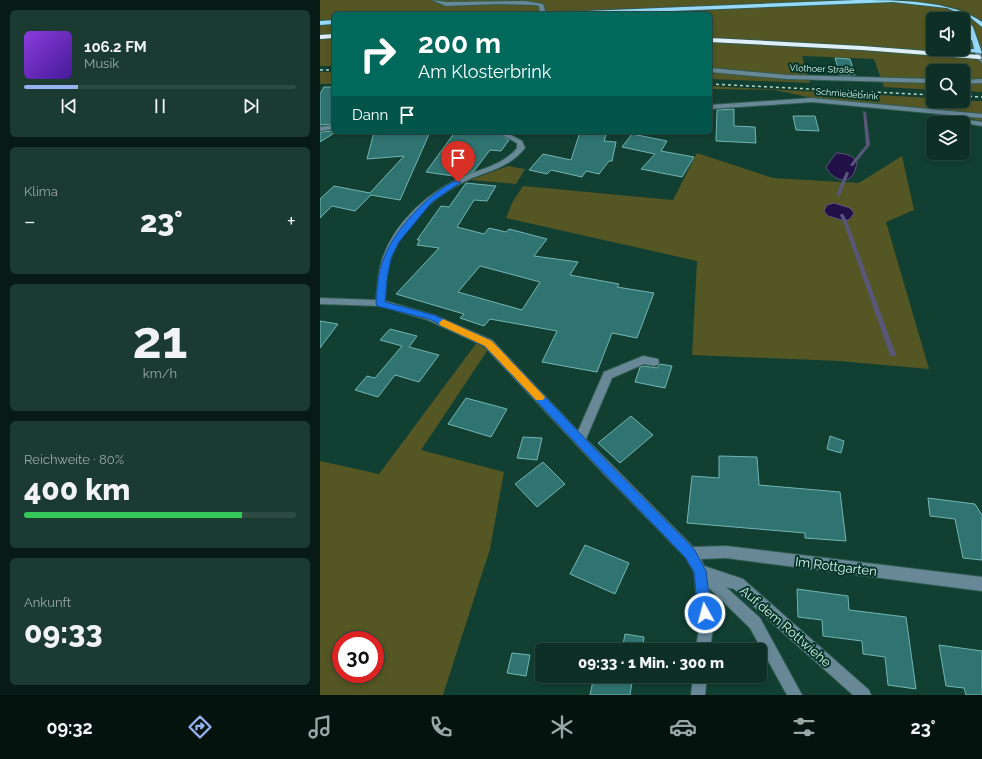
<!DOCTYPE html>
<html lang="de">
<meta charset="utf-8">
<style>
:root{--surface:#0d2f26;--page:#1b3b32;--text:#f1f3f6;--muted:#9aa9a7;--line:#2d4a43;--accent:#95b2f1}
body{margin:0;font-family:Raleway,sans-serif;background:var(--page);color:var(--text);height:100vh;display:flex;flex-direction:column;font-size:15px;white-space:nowrap}
*{box-sizing:border-box;margin:0}
p{font-size:13px;color:var(--muted)}
.icon{flex:none;width:22px;height:22px;fill:none;stroke:currentColor;stroke-width:2;stroke-linecap:round;stroke-linejoin:round}
.map{position:relative;flex:1;overflow:hidden}
.details{display:flex;flex-direction:column;gap:10px;padding:10px;background:#071a15;width:320px}
.details>*{flex:none}
.top-card{position:absolute;left:12px;top:12px;width:380px;height:122px;border-radius:6px;box-shadow:0 2px 6px #0003,0 0 0 1px var(--line);background:#00695c;color:#fff;overflow:hidden}
.controls{position:absolute;left:606px;top:12px;display:grid;gap:8px}
.controls a{display:grid;place-items:center;width:44px;height:44px;border-radius:6px;background:var(--surface);box-shadow:0 2px 6px #0003,0 0 0 1px var(--line);font-size:20px}
.speed{position:absolute;left:12px;top:631px;display:flex;gap:8px;font-size:20px;font-weight:700;text-align:center}
.speed>*{display:grid;place-content:center;width:52px;height:52px;border-radius:50%;background:var(--surface);box-shadow:0 2px 6px #0003,0 0 0 1px var(--line);line-height:1}
.speed .limit{border:6px solid #d22;background:#fff;color:#111}
.pin{position:absolute;display:grid;place-items:center;width:34px;height:34px;color:#fff;margin:-41px -17px;border-radius:50% 50% 50% 0;rotate:-45deg;box-shadow:0 0 4px #0007}
.pin .icon{rotate:45deg}
.me{position:absolute;width:44px;margin:-22px;rotate:353deg;stroke-linejoin:round;filter:drop-shadow(0 0 3px #0008)}
.turn{display:flex;align-items:center;gap:14px;height:84px;padding:0 20px;font-size:18px}
.turn .icon{width:52px;height:52px;stroke-width:2.5}
.turn b{display:block;font-size:28px;line-height:34px}
.then{display:flex;align-items:center;height:38px;padding:0 20px;background:#0003;gap:8px;font-size:15px}
.big{font-size:30px;font-weight:800;line-height:1.1}
.details .tile{flex:1;display:flex;flex-direction:column;justify-content:center;gap:6px;min-width:0;padding:0 14px;border-radius:6px;background:var(--page)}
.details .dial{align-items:center;gap:0}
.dial b{font-size:52px;line-height:1}
.song{display:flex;align-items:center;gap:12px}
.cover{width:48px;height:48px;border-radius:6px;background:linear-gradient(135deg,hsl(270 70% 55%),hsl(260 70% 35%))}
.played{height:4px;border-radius:2px;background:linear-gradient(90deg,var(--accent) 20%,var(--line) 20%)}
.keys{display:flex;justify-content:space-around;direction:ltr}
.heat{display:flex;justify-content:space-between;align-items:center;font-size:22px;direction:ltr}
.charge{height:6px;border-radius:3px;background:linear-gradient(90deg,#34c759 80%,var(--line) 0)}
.trip{position:absolute;left:215px;top:643px;width:232px;height:40px;border-radius:6px;background:var(--surface);box-shadow:0 2px 6px #0003,0 0 0 1px var(--line);font-weight:800;line-height:40px;text-align:center}
.tabs{display:flex;height:64px;justify-content:space-around;align-items:center;background:#05130f;color:var(--muted)}
.tabs .icon{width:28px;height:28px}
.tabs .selected{color:var(--accent)}
.tabs b{font-size:18px;color:var(--text)}
main{display:flex;flex:1;min-height:0}
.map>svg:first-child{display:block}
.green{fill:#545623;fill-rule:evenodd}
.water{fill:#221149;stroke:#59567a}
.lines{fill:none;stroke-linecap:round;stroke-linejoin:round}
.stream{fill:#59567a;fill-rule:evenodd}
.building{fill:#307471;stroke:#73b5b2;fill-rule:evenodd}
.minor-casing{stroke:#315c50;stroke-width:2}
.major-casing{stroke:#315c50;stroke-width:2}
.highway-casing{stroke:#315c50;stroke-width:2}
.minor{fill:#688898;fill-rule:evenodd}
.major{fill:#96d9fb;fill-rule:evenodd}
.highway{fill:#e0eff7;fill-rule:evenodd}
.rail{stroke:#b6d6cb;stroke-width:1.5;stroke-dasharray:3 3;stroke-linecap:butt}
.route{fill:#1a73e8;stroke:#114b97}
.slow{fill:#f59e0b}
.labels{text-anchor:middle;stroke-width:4;stroke-linejoin:round;paint-order:stroke}
.far-street-label{font-size:9px;fill:#d9f6eb;stroke:#043528}
.near-street-label{font-size:13px;fill:#d9f6eb;stroke:#043528}
</style>
<main>
<section class="details">
<div class="tile">
<div class="song"><i class="cover"></i><div><b>106.2 FM</b><p>Musik</p></div></div>
<div class="played"></div>
<div class="keys"><svg class="icon" aria-label="previous" viewBox="0 0 24 24"><path d="M18 5L8 12l10 7zM5 5v14"/></svg><svg class="icon" aria-label="pause" viewBox="0 0 24 24"><path d="M8 5v14M16 5v14"/></svg><svg class="icon" aria-label="next" viewBox="0 0 24 24"><path d="M6 5l10 7-10 7zM19 5v14"/></svg></div>
</div>
<div class="tile"><p>Klima</p>
<div class="heat"><a>−</a><b class="big">23°</b><a>+</a></div>
</div>
<div class="tile dial"><b>21</b><p>km/h</p></div>
<div class="tile"><p>Reichweite · 80%</p><b class="big">400 km</b><div class="charge"></div></div>
<div class="tile"><p>Ankunft</p><b class="big">09:33</b></div>
</section>
<div class="map">
<svg width="662" height="695" viewBox="0 0 662 695">
<rect width="100%" height="100%" fill="#113f32"/>
<g class="green">
<path d="M 0,0 L 662,0 L 662,92 L 643,91 L 643,71 L 613,71 L 613,90 L 564,87 L 554,59 L 482,56 L 490,83 L 390,79 L 390,14 L 14,14 L 14,66 L 0,66 ZM 613,19 L 643,19 L 643,49 L 613,49 Z"/>
<rect x="0" y="72" width="14" height="12"/>
<polygon points="390,86 613,98 613,101 662,101 662,121 601,109 492,98 455,90 390,89"/>
<polygon points="377,153 453,178 539,183 582,156 594,210 566,222 609,369 519,361 372,355 377,261 186,218 193,201 203,186 353,200"/>
<polygon points="188,166 205,169 196,184 150,180"/>
<path d="M 158,341 L 167,346 L 167,351 L 101,450 L 184,472 L 170,549 L 123,695 L 0,695 L 0,461 L 59,474 ZM 21,640 L 55,640 L 55,674 L 21,674 Z"/>
</g>
<g class="water">
<path d="M 516,153 C 524,153 533,155 537,162 C 536,167 535,173 531,177 C 523,185 510,176 506,167 Z"/>
<polygon points="514,203 530,208 534,213 530,219 525,221 508,216 504,211 507,205"/>
</g>
<g class="lines">
<g class="stream">
<polygon points="543,111 546,112 550,145 533,166 532,166 530,165 546,145"/>
<polygon points="526,172 527,172 529,173 520,195 518,196 517,196 516,195"/>
<polygon points="521,214 523,214 527,221 576,355 575,356 571,356 570,355 523,221 520,215"/>
</g>
</g>
<g class="building">
<polygon points="515,58 530,59 535,75 520,75"/>
<polygon points="4,87 14,87 14,124 0,125 0,94"/>
<polygon points="414,109 414,126 435,127 436,143 396,141 397,110"/>
<polygon points="473,116 495,116 499,131 476,130"/>
<polygon points="14,131 14,133 0,142 0,132"/>
<polygon points="54,132 110,132 80,200 51,195 35,211 12,206 0,218 0,199 14,186 50,193 84,156 47,159"/>
<polygon points="135,132 176,132 189,140 181,151 170,150 154,171 140,177 106,172"/>
<polygon points="260,132 287,132 284,141 296,142 292,161 289,161 279,174 266,171 262,177 231,170 227,174 209,170 223,154 251,160"/>
<polygon points="312,134 347,141 341,151 374,157 362,177 321,169 335,154 302,147"/>
<path d="M 146,183 L 176,186 L 167,201 L 154,200 L 137,227 L 164,234 L 169,228 L 186,232 L 189,229 L 227,239 L 214,256 L 258,262 L 250,275 L 299,284 L 297,287 L 334,293 L 317,338 L 292,333 L 277,372 L 222,362 L 237,331 L 170,319 L 164,326 L 140,318 L 144,314 L 76,294 L 119,248 L 97,245 L 100,240 L 97,240 L 121,206 L 129,207 ZM 160,266 L 220,282 L 202,310 L 138,292 Z"/>
<polygon points="0,321 18,324 0,348"/>
<polygon points="70,329 97,336 89,347 119,355 99,382 75,375 58,397 35,390 47,376 55,378 82,346 60,340"/>
<polygon points="340,364 352,366 345,388 315,382 320,367 324,366 337,368"/>
<polygon points="146,398 187,409 171,437 128,424"/>
<polygon points="311,416 333,435 300,463 278,443"/>
<polygon points="510,436 524,441 521,453 507,449"/>
<polygon points="203,437 222,438 217,460 197,458"/>
<polygon points="399,456 437,457 439,485 520,492 526,541 485,538 485,533 367,523 372,476 399,478"/>
<polygon points="223,462 245,484 217,507 195,484"/>
<polygon points="608,498 655,504 662,515 662,560 643,558 635,519 610,516"/>
<polygon points="265,545 309,563 295,594 250,574"/>
<polygon points="477,589 528,596 529,610 586,617 596,689 568,685 565,657 543,654 542,641 503,636 502,620 478,617"/>
<polygon points="305,634 324,637 322,650 302,650"/>
<polygon points="619,645 662,651 662,695 646,695 644,688 626,686"/>
<polygon points="192,653 210,655 206,676 187,673"/>
<polygon points="274,676 313,676 310,695 270,695"/>
</g>
<g class="lines">
<defs>
<g id="minor">
<polygon points="112,0 126,2 204,1 223,4 226,14 220,14 219,6 215,5 176,4 126,6"/>
<polygon points="658,49 661,51 662,63 656,57 655,51"/>
<polygon points="390,68 467,75 613,79 613,83 467,79 390,72"/>
<polygon points="662,79 662,83 643,84 643,80"/>
<polygon points="492,98 662,114 662,118 492,102 390,109 390,105"/>
<polygon points="629,117 662,122 662,126 627,120 627,118"/>
<polygon points="14,125 14,129 0,131 0,127"/>
<path d="M 177,132 L 185,132 L 202,141 L 205,148 C 191,166 172,170 152,178 C 117,193 84,222 71,258 C 66,272 66,287 65,301 L 114,315 L 172,340 L 258,431 L 284,372 L 323,356 L 338,359 L 339,362 L 338,365 L 334,366 L 324,364 L 292,378 L 266,439 L 373,547 L 406,546 L 662,577 L 662,591 L 406,558 L 381,559 L 384,566 L 423,579 L 549,690 L 551,695 L 533,695 L 414,589 L 406,587 L 440,618 L 482,695 L 467,695 L 430,628 L 389,588 L 393,627 L 390,650 L 376,650 L 379,627 L 374,572 L 365,557 L 283,473 L 164,346 L 108,320 L 60,306 L 0,304 L 0,298 L 56,300 C 57,286 58,273 62,260 C 74,222 110,190 147,175 C 165,168 184,164 197,148 L 197,143 Z"/>
<polygon points="373,676 387,676 385,695 371,695"/>
</g>
<g id="major">
<path d="M 537,0 C 575,0 632,0 662,22 L 662,27 L 651,18 L 627,8 L 573,2 L 278,14 L 238,14 L 241,12 Z"/>
<polygon points="641,18 645,18 653,27 662,53 638,51 635,49 654,49 652,40 643,43 643,39 648,38 649,33"/>
<polygon points="14,20 14,24 0,25 0,21"/>
</g>
<g id="highway">
<polygon points="14,34 14,38 0,39 0,35"/>
<polygon points="390,38 542,46 659,55 662,58 659,59 542,50 390,42"/>
</g>
</defs>
<use href="#minor" class="minor-casing"/>
<use href="#major" class="major-casing"/>
<use href="#highway" class="highway-casing"/>
<use href="#minor" class="minor"/>
<use href="#major" class="major"/>
<use href="#highway" class="highway"/>
<g class="rail">
<polyline points="0,70 14,70"/>
<polyline points="390,84 613,95"/>
<polyline points="643,96 662,97"/>
</g>
</g>
<path class="route" d="M 135,181 L 141,182 L 112,202 L 79,242 L 71,258 L 67,279 L 65,302 L 114,315 L 172,341 L 290,465 L 374,549 L 386,571 L 391,613 L 389,618 L 385,619 L 380,618 L 378,613 L 374,572 L 365,557 L 283,472 L 165,346 L 109,319 L 57,306 L 56,303 C 57,288 58,273 64,258 C 74,230 108,194 135,181 Z"/>
<polygon class="slow" points="123,319 172,341 223,395 225,397 223,400 216,400 165,346 120,325 119,323"/>
<g class="labels">
<g class="far-street-label">
<text transform="translate(502 69) rotate(2)" y="3">Vlothoer Straße</text>
<text transform="translate(527 94) rotate(5)" y="3">Schmiedebrink</text>
</g>
<g class="near-street-label">
<text transform="translate(516 566) rotate(7)" y="5">Im Rottgarten</text>
<text transform="translate(466 626) rotate(41)" y="5">Auf dem Rottwiehe</text>
</g>
</g>
</svg>
<div class="controls">
<a><svg class="icon" aria-label="sound" viewBox="0 0 24 24"><path d="M4 9h4l5-4v14l-5-4H4zM17 9q2 3 0 6"/></svg></a>
<a><svg class="icon" aria-label="search" viewBox="0 0 24 24"><circle cx="10" cy="10" r="6"/><path d="M15 15l6 6"/></svg></a>
<a><svg class="icon" aria-label="layers" viewBox="0 0 24 24"><path d="M12 4l9 5-9 5-9-5zM3 14l9 5 9-5"/></svg></a>
</div>
<div class="speed"><div class="limit">30</div></div>
<div class="pin" style="left:138px;top:182px;background:#d93025"><svg class="icon" aria-label="arrive" viewBox="0 0 24 24"><path d="M6 21V4h12l-3 4 3 4H6"/></svg></div>
<svg class="me" style="left:385px;top:613px" viewBox="-20 -20 40 40"><circle r="17" fill="#1a73e8" stroke="#fff" stroke-width="3"/><path d="M0-11L8 9 0 5-8 9z" fill="#fff"/></svg>
<div class="trip">09:33 · 1 Min. · 300 m</div>
<div class="top-card">
<div class="turn"><svg class="icon" aria-label="right" viewBox="0 0 24 24"><path d="M7 20v-9h11M14 6l5 5-5 5"/></svg><div><b>200 m</b>Am Klosterbrink</div></div>
<div class="then">Dann<svg class="icon" aria-label="arrive" viewBox="0 0 24 24"><path d="M6 21V4h12l-3 4 3 4H6"/></svg></div>
</div>
</div>
</main>
<nav class="tabs">
<b>09:32</b>
<svg class="icon selected" aria-label="directions" viewBox="0 0 24 24"><path d="M12 3l9 9-9 9-9-9zM9 14v-3h6M13 9l2 2-2 2"/></svg>
<svg class="icon" aria-label="music" viewBox="0 0 24 24"><path d="M9 18V5l10-2v13"/><circle cx="6" cy="18" r="3"/><circle cx="16" cy="16" r="3"/></svg>
<svg class="icon" aria-label="phone" viewBox="0 0 24 24"><path d="M5 4h4l2 5-3 2q2 4 5 5l2-3 5 2v4C11 20 4 13 5 4z"/></svg>
<svg class="icon" aria-label="climate" viewBox="0 0 24 24"><path d="M12 3v18M4 7l16 10M4 17L20 7"/></svg>
<svg class="icon" aria-label="car" viewBox="0 0 24 24"><path d="M5 17H2v-5l4-1 3-4h7l3 4 3 1v5h-3M9 17h6M6 11h13"/><circle cx="7" cy="17" r="2"/><circle cx="17" cy="17" r="2"/></svg>
<svg class="icon" aria-label="filters" viewBox="0 0 24 24"><path d="M4 7h16M4 17h16"/><circle cx="9" cy="7" r="2"/><circle cx="15" cy="17" r="2"/></svg>
<b>23°</b>
</nav>
